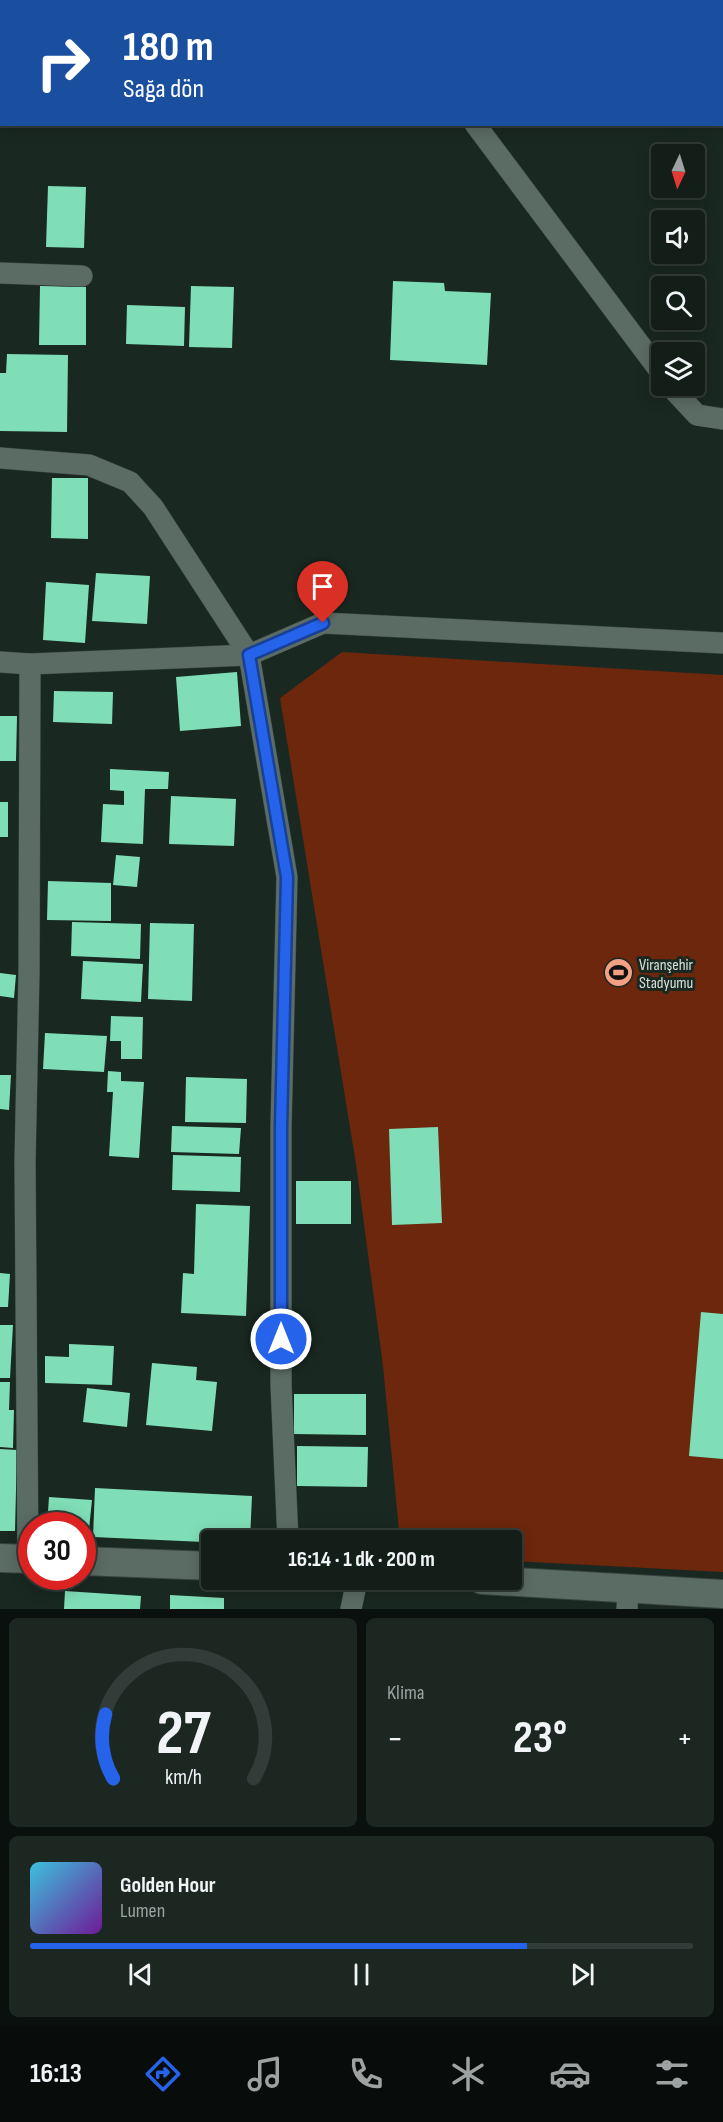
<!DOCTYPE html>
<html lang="tr">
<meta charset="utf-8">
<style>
:root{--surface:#131e19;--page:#1c2722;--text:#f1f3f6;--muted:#9da2a2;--line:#323c38;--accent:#2563eb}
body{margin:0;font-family:"Sofia Sans Condensed",sans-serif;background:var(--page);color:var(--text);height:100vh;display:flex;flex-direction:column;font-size:22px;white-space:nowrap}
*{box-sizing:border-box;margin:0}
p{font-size:20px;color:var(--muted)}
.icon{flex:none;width:33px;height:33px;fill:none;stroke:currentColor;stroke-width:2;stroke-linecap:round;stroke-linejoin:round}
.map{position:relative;height:1609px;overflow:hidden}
.drawer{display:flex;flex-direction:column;gap:9px;padding:9px;background:#0a100e;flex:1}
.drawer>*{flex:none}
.banner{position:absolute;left:0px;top:0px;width:723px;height:126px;box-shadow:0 3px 15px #0003,0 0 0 2px var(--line);background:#1a4fa0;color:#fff;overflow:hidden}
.needle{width:39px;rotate:184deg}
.tools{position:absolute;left:651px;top:144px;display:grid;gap:12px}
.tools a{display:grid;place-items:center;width:54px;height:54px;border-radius:6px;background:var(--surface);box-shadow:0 3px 15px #0003,0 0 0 2px var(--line);font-size:30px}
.speed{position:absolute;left:18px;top:1512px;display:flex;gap:12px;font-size:30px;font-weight:700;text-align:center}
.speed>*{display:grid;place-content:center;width:78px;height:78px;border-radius:50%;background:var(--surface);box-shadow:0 3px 15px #0003,0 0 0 2px var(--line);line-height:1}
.speed .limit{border:9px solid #d22;background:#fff;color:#111}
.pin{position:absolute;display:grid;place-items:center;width:51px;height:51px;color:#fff;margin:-62px -26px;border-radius:50% 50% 50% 0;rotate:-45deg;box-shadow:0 0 6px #0007}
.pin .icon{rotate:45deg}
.me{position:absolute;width:66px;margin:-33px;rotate:0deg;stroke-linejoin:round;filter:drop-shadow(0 0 4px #0008)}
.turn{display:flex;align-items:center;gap:21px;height:126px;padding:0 24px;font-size:27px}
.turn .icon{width:78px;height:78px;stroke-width:2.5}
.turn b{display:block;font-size:42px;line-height:51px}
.big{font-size:45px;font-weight:700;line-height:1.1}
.drawer .card{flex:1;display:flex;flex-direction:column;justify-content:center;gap:9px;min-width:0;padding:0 21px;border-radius:9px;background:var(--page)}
.drawer .dial{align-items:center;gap:0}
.dial svg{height:156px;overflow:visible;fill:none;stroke:var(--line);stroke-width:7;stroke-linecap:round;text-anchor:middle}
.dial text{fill:var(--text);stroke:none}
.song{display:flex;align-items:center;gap:18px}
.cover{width:72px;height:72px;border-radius:9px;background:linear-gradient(135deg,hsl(190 70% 55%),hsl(280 70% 35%))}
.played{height:6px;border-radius:3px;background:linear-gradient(90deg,var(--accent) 75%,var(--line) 75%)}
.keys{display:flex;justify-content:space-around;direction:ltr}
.heat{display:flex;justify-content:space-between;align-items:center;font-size:33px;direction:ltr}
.drawer .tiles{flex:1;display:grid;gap:9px;grid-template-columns:1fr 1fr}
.card:last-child{grid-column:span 2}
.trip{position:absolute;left:201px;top:1530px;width:321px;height:60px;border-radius:6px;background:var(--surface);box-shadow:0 3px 15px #0003,0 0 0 2px var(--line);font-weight:700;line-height:60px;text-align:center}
.tab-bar{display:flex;height:96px;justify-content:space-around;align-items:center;background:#080c0a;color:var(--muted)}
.tab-bar .icon{width:42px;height:42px}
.tab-bar .active{color:var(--accent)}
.tab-bar b{font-size:27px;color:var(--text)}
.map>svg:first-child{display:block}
.green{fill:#6c270d}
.building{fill:#7fdeb7}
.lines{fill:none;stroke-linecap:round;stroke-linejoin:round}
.street-casing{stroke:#36433d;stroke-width:22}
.secondary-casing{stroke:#36433d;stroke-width:30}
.street{stroke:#5b6c64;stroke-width:21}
.secondary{stroke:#5b6c64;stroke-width:28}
.route-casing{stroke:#184099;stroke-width:15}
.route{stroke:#2563eb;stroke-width:10}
.labels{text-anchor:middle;stroke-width:6;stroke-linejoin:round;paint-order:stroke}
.poi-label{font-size:16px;fill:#d6e0db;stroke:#192821;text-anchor:start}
</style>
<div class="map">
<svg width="723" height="1609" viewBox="0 0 723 1609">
<rect width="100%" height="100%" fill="#192821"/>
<polygon class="green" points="342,652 723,675 723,1572 512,1561 512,1540 400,1540 383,1366 356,1164 280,698"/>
<g class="building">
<polygon points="48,186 86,187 84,248 46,247"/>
<polygon points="393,281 444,283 445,291 491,293 487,365 390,360"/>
<polygon points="40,286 86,287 86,345 39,345"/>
<polygon points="191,286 234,287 232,348 189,347"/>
<polygon points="127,305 185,307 184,346 126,344"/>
<polygon points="7,354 68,355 67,432 0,431 0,373 6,373"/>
<polygon points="52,478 88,478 88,539 51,538"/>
<polygon points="96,573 150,576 147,624 92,621"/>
<polygon points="46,582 89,585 85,643 43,640"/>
<polygon points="237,672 241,726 180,731 176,677"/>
<polygon points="54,691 113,692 112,724 53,722"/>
<polygon points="0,716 17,716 16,761 0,761"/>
<polygon points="110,769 169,772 168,789 145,789 143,844 101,842 103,804 124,805 124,791 110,790"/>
<polygon points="171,796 236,799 234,846 169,844"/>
<rect x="0" y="802" width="8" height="35"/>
<polygon points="116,855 140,857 137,887 113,885"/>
<polygon points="48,881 111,883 111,921 47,920"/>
<polygon points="72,922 141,924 140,959 71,956"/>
<polygon points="150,923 194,924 192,1001 148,999"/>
<polygon points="83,961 143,964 141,1002 81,999"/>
<polygon points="0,973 16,975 14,998 0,996"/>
<polygon points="111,1016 143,1017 142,1059 121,1059 121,1041 110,1041"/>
<polygon points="45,1033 107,1036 104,1072 43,1069"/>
<polygon points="108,1071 121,1072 121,1081 144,1082 139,1158 109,1156 113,1092 107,1092"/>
<polygon points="0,1075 11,1075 9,1110 0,1109"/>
<polygon points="186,1077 247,1079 246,1123 185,1122"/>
<polygon points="172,1126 241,1128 239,1154 171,1152"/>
<polygon points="438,1127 442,1223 392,1225 389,1129"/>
<polygon points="173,1155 241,1157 240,1192 172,1190"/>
<rect x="296" y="1181" width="55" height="43"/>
<polygon points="196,1204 250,1206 246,1316 181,1313 183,1273 194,1274"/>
<polygon points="0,1273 10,1274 8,1307 0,1307"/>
<polygon points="701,1312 723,1314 723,1459 689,1456"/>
<polygon points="0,1325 13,1325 10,1378 0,1378"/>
<polygon points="69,1344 114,1346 112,1385 45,1383 45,1356 69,1357"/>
<polygon points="152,1363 197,1367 196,1380 217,1382 212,1431 146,1425"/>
<polygon points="0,1382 10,1382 9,1410 14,1410 13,1448 0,1447"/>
<polygon points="87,1388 130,1393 127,1427 83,1422"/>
<polygon points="294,1394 366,1394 366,1435 294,1434"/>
<polygon points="297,1446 368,1447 367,1487 297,1486"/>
<polygon points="0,1449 17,1450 15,1531 0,1531"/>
<polygon points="95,1488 252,1496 250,1540 212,1540 212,1545 204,1545 204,1542 93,1537"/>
<polygon points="49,1497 92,1500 88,1539 82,1539 82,1526 47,1526"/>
<polygon points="65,1591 141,1596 140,1609 64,1609"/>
<polygon points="170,1595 224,1598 224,1609 170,1609"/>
</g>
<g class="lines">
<defs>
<g id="street">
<polyline points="383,0 384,2"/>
<polyline points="0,86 2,86"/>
<polyline points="475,124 662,374"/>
<polyline points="0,273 82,276"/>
<polyline points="670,386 697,415 723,419"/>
<polyline points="0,458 89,465 130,482 153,507 249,655 287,877 281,1127 281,1385 288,1540"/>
<polyline points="0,662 30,664 249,655 323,623 723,643"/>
<polyline points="28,1559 25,1162 29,972 30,664"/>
<polyline points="351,1609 357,1580"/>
<polyline points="627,1609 628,1588"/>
</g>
<g id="secondary">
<polyline points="722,9 723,11"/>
<polyline points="0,1558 32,1559"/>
<polyline points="82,1561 212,1566"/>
<polyline points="482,1580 723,1594"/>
</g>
</defs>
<use href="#street" class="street-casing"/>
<use href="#secondary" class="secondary-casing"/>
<use href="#street" class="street"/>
<use href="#secondary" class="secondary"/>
</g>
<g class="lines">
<defs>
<polyline id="route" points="281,1339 281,1127 287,877 249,655 323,623"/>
</defs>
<use href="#route" class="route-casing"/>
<use href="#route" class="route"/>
</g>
<defs>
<symbol id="stadium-disc" viewBox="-11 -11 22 22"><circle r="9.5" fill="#f39f83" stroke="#192821"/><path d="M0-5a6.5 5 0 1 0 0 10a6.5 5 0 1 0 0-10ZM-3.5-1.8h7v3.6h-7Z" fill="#111"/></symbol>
</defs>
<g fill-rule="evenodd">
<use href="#stadium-disc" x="602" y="956" width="33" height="33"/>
</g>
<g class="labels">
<g class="poi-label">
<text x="639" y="970">Viranşehir<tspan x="639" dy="18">Stadyumu</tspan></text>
</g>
</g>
</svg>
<div class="tools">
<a><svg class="needle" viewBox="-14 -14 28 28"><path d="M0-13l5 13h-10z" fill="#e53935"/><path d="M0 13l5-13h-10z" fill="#9da2a2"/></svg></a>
<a><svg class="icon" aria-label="sound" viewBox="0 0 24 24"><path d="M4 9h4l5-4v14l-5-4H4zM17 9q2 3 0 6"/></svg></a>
<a><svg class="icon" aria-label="search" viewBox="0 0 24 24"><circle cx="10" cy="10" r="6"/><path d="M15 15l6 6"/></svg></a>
<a><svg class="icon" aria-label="layers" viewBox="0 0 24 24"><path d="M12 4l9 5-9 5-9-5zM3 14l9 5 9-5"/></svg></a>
</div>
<div class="speed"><div class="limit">30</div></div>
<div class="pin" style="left:323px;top:623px;background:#d93025"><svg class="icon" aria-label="arrive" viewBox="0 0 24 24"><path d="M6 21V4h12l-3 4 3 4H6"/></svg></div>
<svg class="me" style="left:281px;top:1339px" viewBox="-20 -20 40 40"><circle r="17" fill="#2563eb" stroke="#fff" stroke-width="3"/><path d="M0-11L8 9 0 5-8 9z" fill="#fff"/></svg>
<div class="trip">16:14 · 1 dk · 200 m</div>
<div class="banner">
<div class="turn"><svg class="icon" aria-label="right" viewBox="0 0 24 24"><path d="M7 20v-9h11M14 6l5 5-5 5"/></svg><div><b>180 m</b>Sağa dön</div></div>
</div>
</div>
<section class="drawer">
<div class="tiles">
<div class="card dial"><svg viewBox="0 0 100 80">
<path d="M14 69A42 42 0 1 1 86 69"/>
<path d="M14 69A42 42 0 0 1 10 36" stroke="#2563eb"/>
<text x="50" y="56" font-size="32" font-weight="700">27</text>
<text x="50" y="72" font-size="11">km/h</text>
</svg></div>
<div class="card"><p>Klima</p>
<div class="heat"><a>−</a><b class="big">23°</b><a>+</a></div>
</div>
<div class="card">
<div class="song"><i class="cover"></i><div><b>Golden Hour</b><p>Lumen</p></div></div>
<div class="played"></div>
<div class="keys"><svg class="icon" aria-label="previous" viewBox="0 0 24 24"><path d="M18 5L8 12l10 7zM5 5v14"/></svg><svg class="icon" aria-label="pause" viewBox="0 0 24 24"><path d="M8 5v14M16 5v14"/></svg><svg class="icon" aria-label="next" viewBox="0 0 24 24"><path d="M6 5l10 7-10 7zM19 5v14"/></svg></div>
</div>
</div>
</section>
<nav class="tab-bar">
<b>16:13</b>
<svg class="icon active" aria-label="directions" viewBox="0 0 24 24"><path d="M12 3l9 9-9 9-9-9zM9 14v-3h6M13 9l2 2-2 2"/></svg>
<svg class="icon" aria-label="music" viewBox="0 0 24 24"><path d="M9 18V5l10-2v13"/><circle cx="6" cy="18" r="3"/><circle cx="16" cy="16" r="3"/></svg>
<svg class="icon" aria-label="phone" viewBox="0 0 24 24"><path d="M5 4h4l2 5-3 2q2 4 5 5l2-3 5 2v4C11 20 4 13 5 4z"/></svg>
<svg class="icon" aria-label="climate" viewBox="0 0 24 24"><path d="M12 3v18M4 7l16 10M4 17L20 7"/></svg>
<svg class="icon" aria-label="car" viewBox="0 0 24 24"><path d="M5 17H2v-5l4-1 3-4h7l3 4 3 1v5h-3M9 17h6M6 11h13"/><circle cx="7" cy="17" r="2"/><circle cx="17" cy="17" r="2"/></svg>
<svg class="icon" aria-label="filters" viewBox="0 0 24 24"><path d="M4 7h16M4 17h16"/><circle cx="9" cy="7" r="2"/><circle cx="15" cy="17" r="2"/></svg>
</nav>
